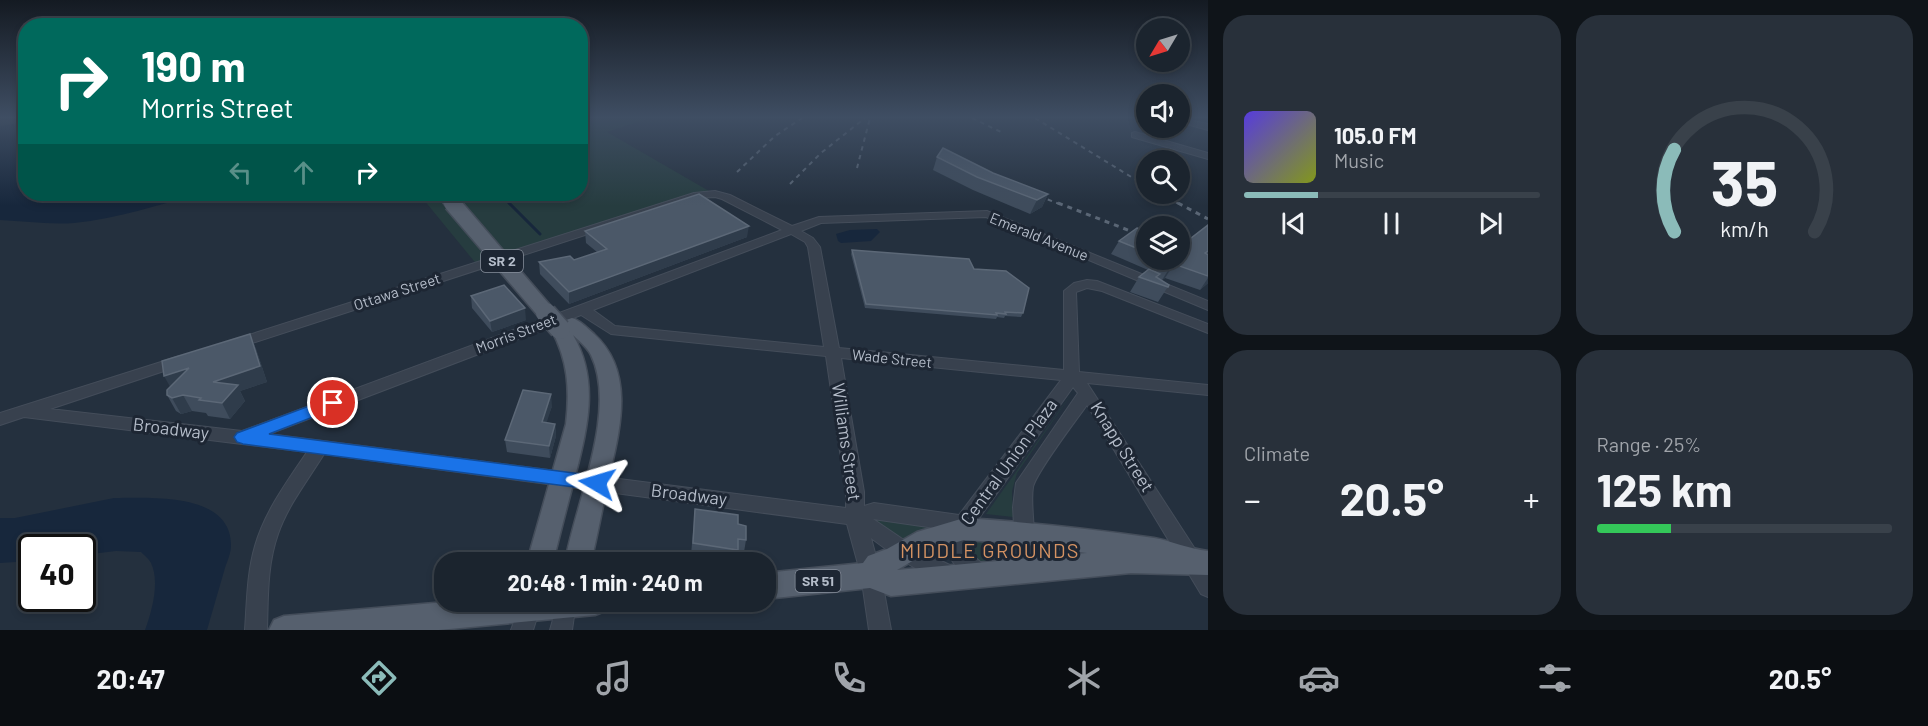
<!DOCTYPE html>
<meta charset="utf-8">
<style>
:root{--surface:#1b242e;--page:#28303a;--text:#f1f3f6;--muted:#a0a4aa;--line:#39414a;--accent:#8bbbb9}
body{margin:0;font-family:Barlow,sans-serif;background:var(--page);color:var(--text);height:100vh;display:flex;flex-direction:column;font-size:22px;white-space:nowrap}
*{box-sizing:border-box;margin:0}
p{font-size:20px;color:var(--muted)}
.icon{flex:none;width:33px;height:33px;fill:none;stroke:currentColor;stroke-width:2;stroke-linecap:round;stroke-linejoin:round}
.map{position:relative;flex:1;overflow:hidden}
.drawer{display:flex;flex-direction:column;gap:15px;padding:15px;background:#0f1419;width:720px}
.drawer>*{flex:none}
.top-card{position:absolute;left:18px;top:18px;width:570px;height:183px;border-radius:24px;box-shadow:0 3px 9px #0003,0 0 0 2px var(--line);background:#00695c;color:#fff;overflow:hidden}
.needle{width:39px;rotate:232deg}
.buttons{position:absolute;left:1136px;top:18px;display:grid;gap:12px}
.buttons a{display:grid;place-items:center;width:54px;height:54px;border-radius:50%;background:var(--surface);box-shadow:0 3px 9px #0003,0 0 0 2px var(--line);font-size:30px}
.speed{position:absolute;left:18px;top:534px;display:flex;gap:12px;font-size:30px;font-weight:700;text-align:center}
.speed>*{display:grid;place-content:center;width:78px;height:78px;border-radius:50%;background:var(--surface);box-shadow:0 3px 9px #0003,0 0 0 2px var(--line);line-height:1}
.speed .limit{border:3px solid #111;border-radius:9px;background:#fff;color:#111}
.pin{position:absolute;display:grid;place-items:center;width:51px;height:51px;color:#fff;margin:-26px;border:3px solid #fff;border-radius:50%;box-shadow:0 2px 6px #0007}
.me{position:absolute;width:66px;margin:-33px;rotate:277deg;stroke-linejoin:round;filter:drop-shadow(0 0 4px #0008)}
.turn{display:flex;align-items:center;gap:21px;height:126px;padding:0 24px;font-size:27px}
.turn .icon{width:78px;height:78px;stroke-width:2.5}
.turn b{display:block;font-size:42px;line-height:51px}
.lanes{display:flex;align-items:center;height:57px;padding:0 24px;background:#0003;justify-content:center;gap:30px;direction:ltr}
.lanes .off{opacity:.35}
.big{font-size:45px;font-weight:700;line-height:1.1}
.drawer .widget{flex:1;display:flex;flex-direction:column;justify-content:center;gap:9px;min-width:0;padding:0 21px;border-radius:24px;background:var(--page)}
.drawer .dial{align-items:center;gap:0}
.dial svg{height:156px;overflow:visible;fill:none;stroke:var(--line);stroke-width:7;stroke-linecap:round;text-anchor:middle}
.dial text{fill:var(--text);stroke:none}
.song{display:flex;align-items:center;gap:18px}
.cover{width:72px;height:72px;border-radius:9px;background:linear-gradient(135deg,hsl(250 70% 55%),hsl(70 70% 35%))}
.played{height:6px;border-radius:3px;background:linear-gradient(90deg,var(--accent) 25%,var(--line) 25%)}
.keys{display:flex;justify-content:space-around;direction:ltr}
.heat{display:flex;justify-content:space-between;align-items:center;font-size:33px;direction:ltr}
.charge{height:9px;border-radius:4px;background:linear-gradient(90deg,#34c759 25%,var(--line) 0)}
.drawer .tiles{flex:1;display:grid;gap:15px;grid-template-columns:repeat(2,1fr)}
.trip{position:absolute;left:434px;top:552px;width:342px;height:60px;border-radius:24px;background:var(--surface);box-shadow:0 3px 9px #0003,0 0 0 2px var(--line);font-weight:700;line-height:60px;text-align:center}
.tabs{display:flex;height:96px;justify-content:space-around;align-items:center;background:#0b0e12;color:var(--muted)}
.tabs .icon{width:42px;height:42px}
.tabs .active{color:var(--accent)}
.tabs b{font-size:27px;color:var(--text)}
main{display:flex;flex:1;min-height:0}
.map>svg:first-child{display:block}
.green{fill:#263c3f}
.water{fill:#17273c}
.lines{fill:none;stroke-linecap:round;stroke-linejoin:round}
.stream-far1{stroke:#17273c;stroke-width:2}
.stream{stroke:#17273c;stroke-width:3}
.minor-casing{stroke:#444d5a;stroke-width:2}
.major-casing{stroke:#444d5a;stroke-width:3}
.minor{fill:#38414e;fill-rule:evenodd}
.major{fill:#56606e;fill-rule:evenodd}
.rail-far1{stroke:#5a6675;stroke-width:2;stroke-dasharray:4.5 4.5;stroke-linecap:butt}
.rail{stroke:#5a6675;stroke-width:3;stroke-dasharray:5 5;stroke-linecap:butt}
.major-bridge-far2-casing{stroke:#444d5a;stroke-width:15;stroke-linecap:butt}
.major-bridge-far1-casing{stroke:#444d5a;stroke-width:19;stroke-linecap:butt}
.major-bridge-casing{stroke:#444d5a;stroke-width:23;stroke-linecap:butt}
.major-bridge-far2{stroke:#56606e;stroke-width:13}
.major-bridge-far1{stroke:#56606e;stroke-width:16}
.major-bridge{stroke:#56606e;stroke-width:20}
.wall{fill:#3f4c5c}
.shaded-wall{fill:#2f3c4b}
.building{fill:#4b5868;stroke:#5c6877;stroke-width:1.5}
.route{fill:#1a73e8;stroke:#114b97;stroke-width:1.5}
.labels{text-anchor:middle;stroke-width:6;stroke-linejoin:round;paint-order:stroke}
.shield{fill:#1d2633;stroke:#878f9c;stroke-width:1.5}
.shield-label{font-size:14px;font-weight:bold;fill:#b4bcc9}
.street-label{font-size:15px;fill:#b4bcc9;stroke:#1d2633}
.near-street-label{font-size:18px;fill:#b4bcc9;stroke:#1d2633}
.near-neighbourhood-label{font-size:20px;letter-spacing:1.5px;fill:#d59363;stroke:#1d2633}
</style>
<main>
<div class="map">
<svg width="1208" height="630" viewBox="0 0 1208 630">
<rect width="100%" height="100%" fill="#24303e"/>
<g class="green">
<polygon points="581,118 650,118 607,132 709,191 478,266 419,194 580,194"/>
<polygon points="1079,383 1017,473 1012,491 1013,517 986,514"/>
<polygon points="865,515 932,527 904,541"/>
<polygon points="966,540 1007,543 1011,552 1006,556 980,563 969,555 964,541"/>
</g>
<g class="water">
<path d="M 25,122 L 26,194 L 204,194 C 161,203 118,219 74,223 C 49,225 25,221 0,220 L 0,126 Z"/>
<polygon points="877,229 880,232 871,241 841,243 838,241 836,234 850,230"/>
<path d="M 114,498 C 150,498 232,492 231,546 C 231,553 227,562 225,568 C 219,589 213,609 207,630 L 145,630 C 152,611 160,582 151,563 C 149,559 144,555 141,552 L 116,551 L 83,555 L 82,548 L 32,548 L 31,561 L 0,563 L 0,518 L 15,518 Z"/>
</g>
<g class="lines">
<polyline class="stream-far1" points="500,194 511,205"/>
<polyline class="stream" points="509,203 540,234"/>
<defs>
<g id="minor">
<polygon points="1179,118 1208,124 1208,130 1179,122"/>
<polygon points="1164,128 1173,128 1169,131"/>
<polygon points="1135,132 1208,153 1208,159 1132,137 1132,133"/>
<path d="M 715,191 L 730,195 L 792,226 L 819,217 L 987,211 L 1208,301 L 1208,310 L 986,217 L 821,223 L 801,231 L 813,238 L 820,247 L 839,348 L 1064,370 L 1064,291 L 1074,283 L 1087,280 L 1097,281 L 1208,324 L 1208,333 L 1102,291 L 1087,288 L 1076,292 L 1079,372 L 1208,385 L 1208,395 L 1087,383 L 1208,569 L 1208,597 L 1201,594 L 1087,405 C 1076,420 1036,473 1033,487 C 1028,516 1048,567 1012,581 L 1005,579 L 1002,572 L 1012,557 L 1015,545 L 1013,507 L 1016,483 L 1078,393 L 1073,387 L 977,521 L 979,525 L 976,531 C 945,542 986,562 991,574 L 988,581 L 981,583 C 961,576 938,553 949,530 L 873,519 L 920,551 L 954,567 L 957,574 L 954,581 L 947,583 C 919,573 895,556 871,538 L 881,575 L 891,630 L 869,630 L 861,575 L 847,524 L 324,454 C 308,480 288,505 278,534 C 267,565 268,598 267,630 L 245,630 C 247,602 247,573 255,546 C 265,511 287,482 307,452 L 24,417 L 0,425 L 0,413 L 180,356 L 185,358 L 187,361 L 185,364 L 50,409 L 242,431 L 782,230 L 722,199 L 715,197 L 699,198 L 240,347 L 230,347 L 228,344 L 230,341 L 694,193 ZM 791,234 L 805,242 L 808,247 L 824,347 L 615,326 L 593,310 ZM 581,315 L 611,334 L 826,356 L 846,492 L 846,508 L 269,434 ZM 841,358 L 1061,380 L 959,515 L 874,503 L 864,506 L 864,492 Z"/>
<polygon points="521,602 537,602 540,608 533,630 511,630"/>
<polygon points="558,602 576,602 572,630 550,630"/>
</g>
<g id="major">
<path d="M 572,318 C 581,321 587,328 594,334 C 638,374 618,436 607,486 C 602,511 597,537 591,562 L 565,562 C 575,505 618,410 591,355 C 587,347 579,341 573,335 C 600,381 587,429 575,477 C 567,506 560,534 553,562 L 527,562 L 566,424 C 570,389 568,360 551,329 L 553,325 L 563,324 L 566,320 Z"/>
<path d="M 964,518 C 1027,522 1091,529 1154,538 C 1172,541 1189,549 1208,551 L 1208,575 L 1131,573 L 891,596 L 870,588 L 765,599 L 765,573 L 863,563 L 868,556 L 887,549 L 917,532 ZM 964,540 L 1013,543 L 1087,553 L 897,570 L 933,549 Z"/>
<polygon points="446,602 609,602 605,611 595,615 439,630 269,630 274,620 284,616"/>
</g>
</defs>
<use href="#minor" class="minor-casing"/>
<use href="#major" class="major-casing"/>
<use href="#minor" class="minor"/>
<use href="#major" class="major"/>
<g class="rail-far1">
<polyline points="972,118 1003,133"/>
<polyline points="1035,118 1146,186"/>
<polyline points="857,168 870,118"/>
<polyline points="737,172 775,136 802,118"/>
<polyline points="790,184 821,153 865,118"/>
<polyline points="1031,193 1062,205"/>
<polyline points="1160,194 1181,205"/>
</g>
<g class="rail">
<polyline points="1058,203 1146,237"/>
<polyline points="1178,203 1208,219"/>
</g>
<defs>
<polyline id="major-bridge-far2" points="444,194 453,205"/>
<polyline id="major-bridge-far1" points="452,203 547,314"/>
<polyline id="major-bridge" points="546,313 560,329"/>
</defs>
<use href="#major-bridge-far2" class="major-bridge-far2-casing"/>
<use href="#major-bridge-far1" class="major-bridge-far1-casing"/>
<use href="#major-bridge" class="major-bridge-casing"/>
<use href="#major-bridge-far2" class="major-bridge-far2"/>
<use href="#major-bridge-far1" class="major-bridge-far1"/>
<use href="#major-bridge" class="major-bridge"/>
</g>
<g class="wall">
<polygon points="937,157 993,173 1048,194 1042,207 1030,214 973,190 933,170"/>
<polygon points="1208,225 1208,283 1200,290 1165,278 1162,280 1159,279 1169,285 1158,302 1130,292 1139,277 1148,270 1111,254 1119,241 1146,231 1146,260 1179,260"/>
<polygon points="585,231 747,237 569,304 540,274 539,262 574,260 597,252 586,243"/>
<polygon points="852,250 974,269 1023,313 1021,317 1005,316 1004,318 997,317 996,319 865,308 851,254"/>
<polygon points="471,296 526,320 492,332 472,308"/>
<polygon points="250,334 256,349 267,382 240,391 245,401 230,419 208,416 206,413 192,411 181,414 176,411 167,395"/>
<polygon points="552,406 546,422 555,424 556,436 550,458 507,452 505,440"/>
<polygon points="695,509 738,524 746,540 744,552 737,551 735,562 691,555"/>
</g>
<g class="shaded-wall">
<polygon points="1048,194 1042,207 1030,214 1037,200"/>
<polygon points="749,226 747,237 569,304 569,292"/>
<polygon points="1174,264 1165,278 1162,280 1171,266"/>
<polygon points="1208,278 1208,283 1200,290"/>
<polygon points="525,308 526,320 492,332 490,321"/>
<polygon points="250,334 256,349 267,382 240,391 245,401 230,419 222,403 213,382"/>
<polygon points="189,368 173,392 164,376"/>
<polygon points="551,394 552,406 543,434 542,422"/>
<polygon points="183,395 192,411 181,414 172,398"/>
<polygon points="555,424 556,436 550,458 549,446"/>
</g>
<g class="building">
<polygon points="943,148 993,173 1048,194 1037,200 977,177 937,157"/>
<polygon points="699,194 749,226 569,292 539,262 570,256 574,260 607,249 585,231"/>
<polygon points="1208,225 1208,251 1205,253 1208,255 1208,276 1174,264 1171,266 1160,261 1162,260 1179,260 1179,244 1182,245"/>
<polygon points="1137,228 1146,231 1146,252 1119,241"/>
<polygon points="852,250 969,259 974,269 1006,271 1029,288 1023,313 1005,312 1006,314 996,313 997,315 866,304"/>
<polygon points="1149,269 1160,274 1156,277 1169,285 1168,287 1139,277"/>
<polygon points="504,285 525,308 490,321 471,296"/>
<polygon points="250,334 260,366 213,382 238,385 222,403 199,400 201,398 183,395 172,398 167,395 167,390 189,368 164,376 162,361"/>
<polygon points="523,390 551,394 542,422 555,424 549,446 505,440"/>
<polygon points="695,509 738,515 738,524 746,526 746,540 738,539 738,550 693,543"/>
</g>
<linearGradient id="sky" x2="0" y2="1"><stop stop-color="#141a22"/><stop offset="0.57" stop-color="#3f4e63"/><stop offset="1" stop-color="#3f4e63" stop-opacity="0"/></linearGradient>
<rect width="1208" height="206" fill="url(#sky)"/>
<polygon class="route" points="333,397 339,399 341,403 339,407 269,434 597,476 604,478 606,483 604,488 597,490 243,444 237,442 234,437 237,433"/>
<g class="labels">
<g class="shield">
<rect x="481" y="250" width="42" height="22" rx="4.5"/>
<rect x="795.5" y="570" width="45" height="22" rx="4.5"/>
</g>
<g class="shield-label">
<text x="502" y="266">SR 2</text>
<text x="818" y="586">SR 51</text>
</g>
<g class="street-label">
<text transform="translate(1039 237) rotate(22)" y="5">Emerald Avenue</text>
<text transform="translate(397 292) rotate(-18)" y="5">Ottawa Street</text>
<text transform="translate(516 334) rotate(-21)" y="5">Morris Street</text>
<text transform="translate(892 359) rotate(6)" y="5">Wade Street</text>
</g>
<g class="near-street-label">
<text transform="translate(171 429) rotate(7)" y="6">Broadway</text>
<text transform="translate(846 442) rotate(82)" y="6">Williams Street</text>
<text transform="translate(1122 447) rotate(58)" y="6">Knapp Street</text>
<text transform="translate(1009 462) rotate(-54)" y="6">Central Union Plaza</text>
<text transform="translate(689 495) rotate(7)" y="6">Broadway</text>
</g>
<g class="near-neighbourhood-label">
<text x="990" y="558">MIDDLE GROUNDS</text>
</g>
</g>
</svg>
<div class="buttons">
<a><svg class="needle" viewBox="-14 -14 28 28"><path d="M0-13l5 13h-10z" fill="#e53935"/><path d="M0 13l5-13h-10z" fill="#a0a4aa"/></svg></a>
<a><svg class="icon" aria-label="sound" viewBox="0 0 24 24"><path d="M4 9h4l5-4v14l-5-4H4zM17 9q2 3 0 6"/></svg></a>
<a><svg class="icon" aria-label="search" viewBox="0 0 24 24"><circle cx="10" cy="10" r="6"/><path d="M15 15l6 6"/></svg></a>
<a><svg class="icon" aria-label="layers" viewBox="0 0 24 24"><path d="M12 4l9 5-9 5-9-5zM3 14l9 5 9-5"/></svg></a>
</div>
<div class="speed"><div class="limit">40</div></div>
<div class="pin" style="left:333px;top:403px;background:#d93025"><svg class="icon" aria-label="arrive" viewBox="0 0 24 24"><path d="M6 21V4h12l-3 4 3 4H6"/></svg></div>
<svg class="me" style="left:597px;top:483px" viewBox="-20 -20 40 40"><path d="M0-17L14 15 0 8-14 15z" fill="#1a73e8" stroke="#fff" stroke-width="4"/></svg>
<div class="trip">20:48 · 1 min · 240 m</div>
<div class="top-card">
<div class="turn"><svg class="icon" aria-label="right" viewBox="0 0 24 24"><path d="M7 20v-9h11M14 6l5 5-5 5"/></svg><div><b>190 m</b>Morris Street</div></div>
<div class="lanes"><svg class="icon off" aria-label="left" viewBox="0 0 24 24"><path d="M17 20v-9H6M10 6l-5 5 5 5"/></svg><svg class="icon off" aria-label="ahead" viewBox="0 0 24 24"><path d="M12 20V5M6 11l6-6 6 6"/></svg><svg class="icon" aria-label="right" viewBox="0 0 24 24"><path d="M7 20v-9h11M14 6l5 5-5 5"/></svg></div>
</div>
</div>
<section class="drawer">
<div class="tiles">
<div class="widget">
<div class="song"><i class="cover"></i><div><b>105.0 FM</b><p>Music</p></div></div>
<div class="played"></div>
<div class="keys"><svg class="icon" aria-label="previous" viewBox="0 0 24 24"><path d="M18 5L8 12l10 7zM5 5v14"/></svg><svg class="icon" aria-label="pause" viewBox="0 0 24 24"><path d="M8 5v14M16 5v14"/></svg><svg class="icon" aria-label="next" viewBox="0 0 24 24"><path d="M6 5l10 7-10 7zM19 5v14"/></svg></div>
</div>
<div class="widget dial"><svg viewBox="0 0 100 80">
<path d="M14 69A42 42 0 1 1 86 69"/>
<path d="M14 69A42 42 0 0 1 14 27" stroke="#8bbbb9"/>
<text x="50" y="56" font-size="32" font-weight="700">35</text>
<text x="50" y="72" font-size="11">km/h</text>
</svg></div>
<div class="widget"><p>Climate</p>
<div class="heat"><a>−</a><b class="big">20.5°</b><a>+</a></div>
</div>
<div class="widget"><p>Range · 25%</p><b class="big">125 km</b><div class="charge"></div></div>
</div>
</section>
</main>
<nav class="tabs">
<b>20:47</b>
<svg class="icon active" aria-label="directions" viewBox="0 0 24 24"><path d="M12 3l9 9-9 9-9-9zM9 14v-3h6M13 9l2 2-2 2"/></svg>
<svg class="icon" aria-label="music" viewBox="0 0 24 24"><path d="M9 18V5l10-2v13"/><circle cx="6" cy="18" r="3"/><circle cx="16" cy="16" r="3"/></svg>
<svg class="icon" aria-label="phone" viewBox="0 0 24 24"><path d="M5 4h4l2 5-3 2q2 4 5 5l2-3 5 2v4C11 20 4 13 5 4z"/></svg>
<svg class="icon" aria-label="climate" viewBox="0 0 24 24"><path d="M12 3v18M4 7l16 10M4 17L20 7"/></svg>
<svg class="icon" aria-label="car" viewBox="0 0 24 24"><path d="M5 17H2v-5l4-1 3-4h7l3 4 3 1v5h-3M9 17h6M6 11h13"/><circle cx="7" cy="17" r="2"/><circle cx="17" cy="17" r="2"/></svg>
<svg class="icon" aria-label="filters" viewBox="0 0 24 24"><path d="M4 7h16M4 17h16"/><circle cx="9" cy="7" r="2"/><circle cx="15" cy="17" r="2"/></svg>
<b>20.5°</b>
</nav>
